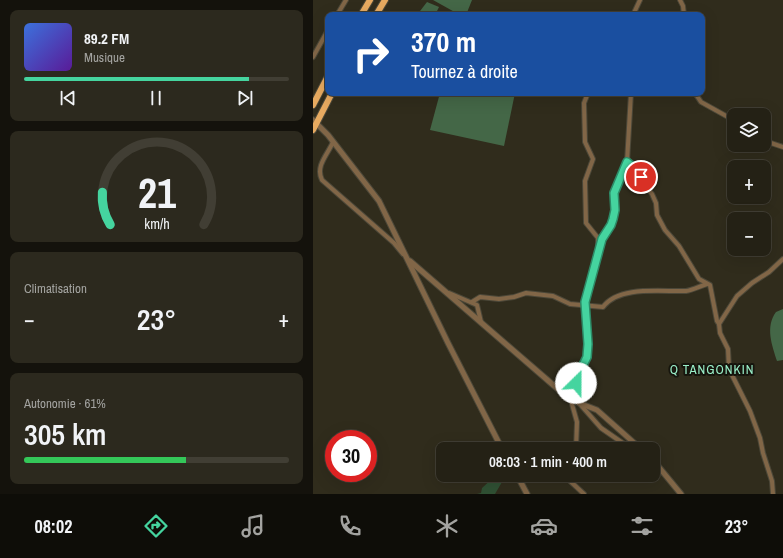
<!DOCTYPE html>
<html lang="fr">
<meta charset="utf-8">
<style>
:root{--surface:#242115;--page:#2c291e;--text:#f1f3f6;--muted:#a3a3a0;--line:#413e34;--accent:#45d49f}
body{margin:0;font-family:"Archivo Narrow",sans-serif;background:var(--page);color:var(--text);height:100vh;display:flex;flex-direction:column;font-size:15px;white-space:nowrap}
*{box-sizing:border-box;margin:0}
p{font-size:13px;color:var(--muted)}
.icon{flex:none;width:22px;height:22px;fill:none;stroke:currentColor;stroke-width:2;stroke-linecap:round;stroke-linejoin:round}
.map{position:relative;flex:1;overflow:hidden}
.drawer{display:flex;flex-direction:column;gap:10px;padding:10px;background:#14120c;width:313px}
.drawer>*{flex:none}
.hud{position:absolute;left:12px;top:12px;width:380px;height:84px;border-radius:8px;box-shadow:0 4px 16px #0002,0 0 0 1px var(--line);background:#1a4fa0;color:#fff;overflow:hidden}
.controls{position:absolute;left:414px;top:108px;display:grid;gap:8px}
.controls a{display:grid;place-items:center;width:44px;height:44px;border-radius:8px;background:var(--surface);box-shadow:0 4px 16px #0002,0 0 0 1px var(--line);font-size:20px}
.speed{position:absolute;left:12px;top:430px;display:flex;gap:8px;font-size:20px;font-weight:700;text-align:center}
.speed>*{display:grid;place-content:center;width:52px;height:52px;border-radius:50%;background:var(--surface);box-shadow:0 4px 16px #0002,0 0 0 1px var(--line);line-height:1}
.speed .limit{border:6px solid #d22;background:#fff;color:#111}
.pin{position:absolute;display:grid;place-items:center;width:34px;height:34px;color:#fff;margin:-17px;border:2px solid #fff;border-radius:50%;box-shadow:0 1px 4px #0007}
.me{position:absolute;width:44px;margin:-22px;rotate:23deg;stroke-linejoin:round;filter:drop-shadow(0 0 3px #0008)}
.turn{display:flex;align-items:center;gap:14px;height:84px;padding:0 20px;font-size:18px}
.turn .icon{width:52px;height:52px;stroke-width:2.5}
.turn b{display:block;font-size:28px;line-height:34px}
.big{font-size:30px;font-weight:600;line-height:1.1}
.drawer .tile{flex:1;display:flex;flex-direction:column;justify-content:center;gap:6px;min-width:0;padding:0 14px;border-radius:8px;background:var(--page)}
.drawer .dial{align-items:center;gap:0}
.dial svg{height:104px;overflow:visible;fill:none;stroke:var(--line);stroke-width:7;stroke-linecap:round;text-anchor:middle}
.dial text{fill:var(--text);stroke:none}
.song{display:flex;align-items:center;gap:12px}
.cover{width:48px;height:48px;border-radius:6px;background:linear-gradient(135deg,hsl(220 70% 55%),hsl(270 70% 35%))}
.played{height:4px;border-radius:2px;background:linear-gradient(90deg,var(--accent) 85%,var(--line) 85%)}
.keys{display:flex;justify-content:space-around;direction:ltr}
.heat{display:flex;justify-content:space-between;align-items:center;font-size:22px;direction:ltr}
.charge{height:6px;border-radius:3px;background:linear-gradient(90deg,#34c759 61%,var(--line) 0)}
.trip{position:absolute;left:123px;top:442px;width:224px;height:40px;border-radius:8px;background:var(--surface);box-shadow:0 4px 16px #0002,0 0 0 1px var(--line);font-weight:600;line-height:40px;text-align:center}
.dock{display:flex;height:64px;justify-content:space-around;align-items:center;background:#0e0d08;color:var(--muted)}
.dock .icon{width:28px;height:28px}
.dock .active{color:var(--accent)}
.dock b{font-size:18px;color:var(--text)}
main{display:flex;flex:1;min-height:0}
.map>svg:first-child{display:block}
.green{fill:#305134}
.forest{fill:#446747}
.lines{fill:none;stroke-linecap:round;stroke-linejoin:round}
.minor-casing{stroke:#4c4839;stroke-width:6}
.tertiary-casing{stroke:#4c4839;stroke-width:7}
.trunk-casing{stroke:#4c4839;stroke-width:8}
.minor{stroke:#816647;stroke-width:4}
.tertiary{stroke:#816647;stroke-width:5}
.trunk{stroke:#e7aa60;stroke-width:6}
.route-casing{stroke:#2d8a67;stroke-width:10}
.route{stroke:#45d49f;stroke-width:7}
.labels{text-anchor:middle;stroke-width:4;stroke-linejoin:round;paint-order:stroke}
.quarter-label{font-size:13px;letter-spacing:1px;fill:#9bf1ca;stroke:#16150d}
</style>
<main>
<section class="drawer">
<div class="tile">
<div class="song"><i class="cover"></i><div><b>89.2 FM</b><p>Musique</p></div></div>
<div class="played"></div>
<div class="keys"><svg class="icon" aria-label="previous" viewBox="0 0 24 24"><path d="M18 5L8 12l10 7zM5 5v14"/></svg><svg class="icon" aria-label="pause" viewBox="0 0 24 24"><path d="M8 5v14M16 5v14"/></svg><svg class="icon" aria-label="next" viewBox="0 0 24 24"><path d="M6 5l10 7-10 7zM19 5v14"/></svg></div>
</div>
<div class="tile dial"><svg viewBox="0 0 100 80">
<path d="M14 69A42 42 0 1 1 86 69"/>
<path d="M14 69A42 42 0 0 1 8 44" stroke="#45d49f"/>
<text x="50" y="56" font-size="32" font-weight="700">21</text>
<text x="50" y="72" font-size="11">km/h</text>
</svg></div>
<div class="tile"><p>Climatisation</p>
<div class="heat"><a>−</a><b class="big">23°</b><a>+</a></div>
</div>
<div class="tile"><p>Autonomie · 61%</p><b class="big">305 km</b><div class="charge"></div></div>
</section>
<div class="map">
<svg width="470" height="494" viewBox="0 0 470 494">
<rect width="100%" height="100%" fill="#302c1c"/>
<polygon class="green" points="182,476 189,482 182,494 164,494 168,493 169,488"/>
<g class="forest">
<polygon points="120,0 159,0 153,15 147,15"/>
<polygon points="114,2 126,7 122,15 104,15"/>
<polygon points="127,93 202,93 191,146 117,130"/>
<path d="M 470,309 L 470,360 L 464,361 C 459,345 452,327 463,312 Z"/>
</g>
<g class="lines">
<defs>
<g id="minor">
<polyline points="367,0 370,6 371,15"/>
<polyline points="24,15 33,0"/>
<polyline points="320,15 327,0"/>
<polyline points="0,57 15,30"/>
<polyline points="275,93 271,103 272,142 280,159 272,181 273,223 285,238 285,248"/>
<polyline points="318,93 314,162 301,193 302,210 300,219 298,225 289,239 272,302 275,344 274,357 263,377 263,383 266,403 288,428 314,446 323,449"/>
<polyline points="382,93 388,102 415,117 421,128"/>
<polyline points="451,138 458,143 470,147"/>
<path d="M 20,142 C 15,154 2,166 9,180 L 81,243 L 90,254"/>
<polyline points="314,162 324,170 331,184 339,194 343,203 344,215 352,230 366,246 386,279 397,285 404,321 406,324"/>
<polyline points="136,293 164,305 168,322"/>
<path d="M 159,302 L 167,297 L 186,299 L 201,297 L 213,293 L 240,296 L 257,304 L 290,307 C 306,285 350,292 373,291 C 380,290 387,286 394,284"/>
<polyline points="257,397 264,422 263,449"/>
<polyline points="255,475 257,481 271,494"/>
<polyline points="460,494 459,481 450,453 447,438 437,411 416,369 415,349 407,333 406,324 424,296 439,283 456,272 470,259"/>
</g>
<g id="tertiary">
<polyline points="0,120 15,135 66,201 135,343 189,449"/>
<polyline points="97,261 246,390 266,403 284,410 328,449"/>
<polyline points="340,460 368,494"/>
<polyline points="204,475 214,494"/>
</g>
<g id="trunk">
<polyline points="48,15 57,0"/>
<polyline points="63,15 72,0"/>
<polyline points="0,105 15,76"/>
<polyline points="0,130 19,93"/>
</g>
</defs>
<use href="#minor" class="minor-casing"/>
<use href="#tertiary" class="tertiary-casing"/>
<use href="#trunk" class="trunk-casing"/>
<use href="#minor" class="minor"/>
<use href="#tertiary" class="tertiary"/>
<use href="#trunk" class="trunk"/>
</g>
<g class="lines">
<defs>
<polyline id="route" points="263,383 264,377 274,357 275,344 272,302 289,239 298,225 300,219 302,210 301,193 314,162 324,170 328,177"/>
</defs>
<use href="#route" class="route-casing"/>
<use href="#route" class="route"/>
</g>
<g class="labels">
<g class="quarter-label">
<text x="399" y="374">Q TANGONKIN</text>
</g>
</g>
</svg>
<div class="controls">
<a><svg class="icon" aria-label="layers" viewBox="0 0 24 24"><path d="M12 4l9 5-9 5-9-5zM3 14l9 5 9-5"/></svg></a>
<a>+</a>
<a>−</a>
</div>
<div class="speed"><div class="limit">30</div></div>
<div class="pin" style="left:328px;top:177px;background:#d93025"><svg class="icon" aria-label="arrive" viewBox="0 0 24 24"><path d="M6 21V4h12l-3 4 3 4H6"/></svg></div>
<svg class="me" style="left:263px;top:383px" viewBox="-20 -20 40 40"><circle r="19" fill="#fff"/><path d="M0-13L10 11 0 6-10 11z" fill="#45d49f"/></svg>
<div class="trip">08:03 · 1 min · 400 m</div>
<div class="hud">
<div class="turn"><svg class="icon" aria-label="right" viewBox="0 0 24 24"><path d="M7 20v-9h11M14 6l5 5-5 5"/></svg><div><b>370 m</b>Tournez à droite</div></div>
</div>
</div>
</main>
<nav class="dock">
<b>08:02</b>
<svg class="icon active" aria-label="directions" viewBox="0 0 24 24"><path d="M12 3l9 9-9 9-9-9zM9 14v-3h6M13 9l2 2-2 2"/></svg>
<svg class="icon" aria-label="music" viewBox="0 0 24 24"><path d="M9 18V5l10-2v13"/><circle cx="6" cy="18" r="3"/><circle cx="16" cy="16" r="3"/></svg>
<svg class="icon" aria-label="phone" viewBox="0 0 24 24"><path d="M5 4h4l2 5-3 2q2 4 5 5l2-3 5 2v4C11 20 4 13 5 4z"/></svg>
<svg class="icon" aria-label="climate" viewBox="0 0 24 24"><path d="M12 3v18M4 7l16 10M4 17L20 7"/></svg>
<svg class="icon" aria-label="car" viewBox="0 0 24 24"><path d="M5 17H2v-5l4-1 3-4h7l3 4 3 1v5h-3M9 17h6M6 11h13"/><circle cx="7" cy="17" r="2"/><circle cx="17" cy="17" r="2"/></svg>
<svg class="icon" aria-label="filters" viewBox="0 0 24 24"><path d="M4 7h16M4 17h16"/><circle cx="9" cy="7" r="2"/><circle cx="15" cy="17" r="2"/></svg>
<b>23°</b>
</nav>
